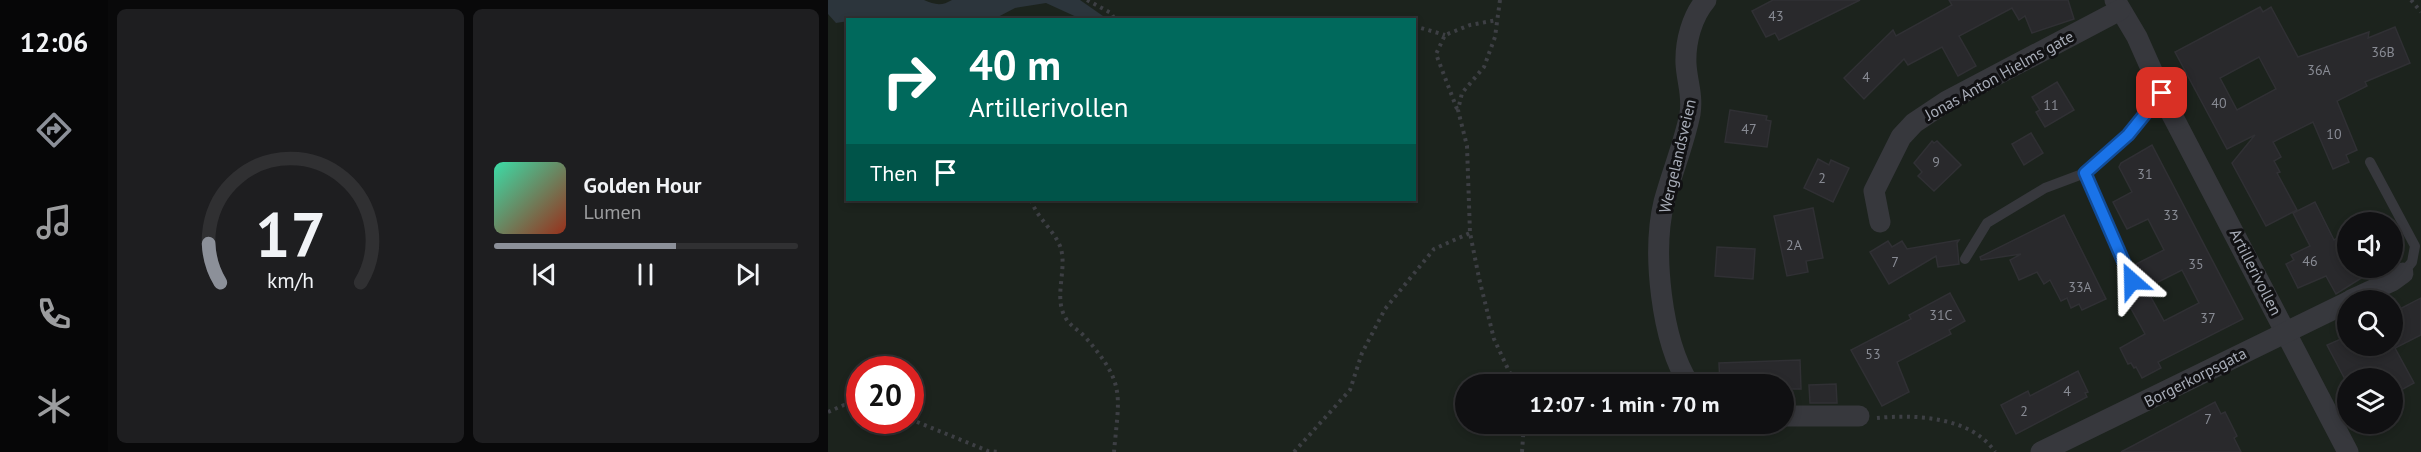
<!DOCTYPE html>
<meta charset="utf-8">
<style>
:root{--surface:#101012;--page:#1e1e20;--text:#f1f3f6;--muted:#9c9d9f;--line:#303032;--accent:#8c9099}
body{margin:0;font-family:"PT Sans",sans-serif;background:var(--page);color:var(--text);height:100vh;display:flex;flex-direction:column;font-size:22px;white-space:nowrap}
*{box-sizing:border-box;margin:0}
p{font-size:20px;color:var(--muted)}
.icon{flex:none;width:33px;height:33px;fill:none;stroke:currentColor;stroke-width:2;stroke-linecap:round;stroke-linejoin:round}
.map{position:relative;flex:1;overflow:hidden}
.sheet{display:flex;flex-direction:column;gap:9px;padding:9px;background:#09090a;width:720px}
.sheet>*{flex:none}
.banner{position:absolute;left:18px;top:18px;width:570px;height:183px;border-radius:0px;box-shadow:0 3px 9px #0003,0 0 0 2px var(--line);background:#00695c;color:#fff;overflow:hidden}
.fabs{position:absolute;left:1509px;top:212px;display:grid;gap:12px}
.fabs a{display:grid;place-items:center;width:66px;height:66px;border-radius:50%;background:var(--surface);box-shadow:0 3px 9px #0003,0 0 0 2px var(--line);font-size:30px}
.speed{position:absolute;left:18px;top:356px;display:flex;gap:12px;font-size:30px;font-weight:700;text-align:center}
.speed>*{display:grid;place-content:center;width:78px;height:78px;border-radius:50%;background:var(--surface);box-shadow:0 3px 9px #0003,0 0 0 2px var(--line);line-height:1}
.speed .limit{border:9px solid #d22;background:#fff;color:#111}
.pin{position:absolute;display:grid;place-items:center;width:51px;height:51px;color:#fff;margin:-26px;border-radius:12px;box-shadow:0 3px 9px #0006}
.me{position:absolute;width:66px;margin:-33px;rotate:335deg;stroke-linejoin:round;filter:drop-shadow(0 0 4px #0008)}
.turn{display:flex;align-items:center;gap:21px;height:126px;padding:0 24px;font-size:27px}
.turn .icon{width:78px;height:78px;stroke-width:2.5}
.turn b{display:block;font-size:42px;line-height:51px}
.then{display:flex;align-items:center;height:57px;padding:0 24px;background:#0003;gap:12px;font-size:22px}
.sheet .card{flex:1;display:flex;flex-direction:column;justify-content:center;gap:9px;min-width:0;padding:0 21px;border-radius:9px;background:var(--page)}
.sheet .dial{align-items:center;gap:0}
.dial svg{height:156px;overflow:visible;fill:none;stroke:var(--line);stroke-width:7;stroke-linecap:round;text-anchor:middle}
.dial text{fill:var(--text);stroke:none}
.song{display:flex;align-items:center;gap:18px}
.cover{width:72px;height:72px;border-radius:9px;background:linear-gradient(135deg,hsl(160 70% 55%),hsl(10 70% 35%))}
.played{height:6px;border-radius:3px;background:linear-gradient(90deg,var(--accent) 60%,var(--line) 60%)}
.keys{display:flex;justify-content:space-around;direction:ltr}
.sheet .tiles{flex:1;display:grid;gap:9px;grid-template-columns:repeat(2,1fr)}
.trip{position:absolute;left:627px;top:374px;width:339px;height:60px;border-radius:30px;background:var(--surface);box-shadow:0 3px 9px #0003,0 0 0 2px var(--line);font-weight:700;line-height:60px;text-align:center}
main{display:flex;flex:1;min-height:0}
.dock{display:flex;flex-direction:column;width:108px;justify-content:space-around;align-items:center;background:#060607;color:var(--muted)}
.dock .icon{width:42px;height:42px}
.dock .on{color:var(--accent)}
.dock b{font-size:27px;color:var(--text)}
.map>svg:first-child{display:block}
.green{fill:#1c231d;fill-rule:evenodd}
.water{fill:#2c353c}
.building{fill:#29292c;stroke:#303034;stroke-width:1.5;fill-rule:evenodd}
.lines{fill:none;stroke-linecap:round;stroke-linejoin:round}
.path{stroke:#3d3f44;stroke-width:4;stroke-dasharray:3 4.5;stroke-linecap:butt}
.service{stroke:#37383d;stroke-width:10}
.minor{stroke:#37383d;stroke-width:21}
.route-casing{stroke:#114b97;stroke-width:15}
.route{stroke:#1a73e8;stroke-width:10}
.labels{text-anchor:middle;stroke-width:6;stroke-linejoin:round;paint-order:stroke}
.number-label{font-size:14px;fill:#888b94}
.street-label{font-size:16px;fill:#a8adb8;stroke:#111113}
</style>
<main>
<nav class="dock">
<b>12:06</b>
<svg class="icon on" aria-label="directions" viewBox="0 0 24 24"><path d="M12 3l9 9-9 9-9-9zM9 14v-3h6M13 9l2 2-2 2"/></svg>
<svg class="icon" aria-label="music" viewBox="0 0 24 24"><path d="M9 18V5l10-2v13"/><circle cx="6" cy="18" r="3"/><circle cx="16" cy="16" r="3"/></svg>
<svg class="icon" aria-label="phone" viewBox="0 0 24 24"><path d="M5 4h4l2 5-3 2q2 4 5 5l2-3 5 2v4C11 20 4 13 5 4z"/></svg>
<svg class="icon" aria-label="climate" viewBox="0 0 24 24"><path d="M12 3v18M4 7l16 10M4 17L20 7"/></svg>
</nav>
<section class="sheet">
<div class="tiles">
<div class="card dial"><svg viewBox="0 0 100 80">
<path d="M14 69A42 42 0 1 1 86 69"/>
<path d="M14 69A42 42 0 0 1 8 49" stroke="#8c9099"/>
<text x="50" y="56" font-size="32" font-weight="700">17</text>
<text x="50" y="72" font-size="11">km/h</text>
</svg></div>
<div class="card">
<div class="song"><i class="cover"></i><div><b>Golden Hour</b><p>Lumen</p></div></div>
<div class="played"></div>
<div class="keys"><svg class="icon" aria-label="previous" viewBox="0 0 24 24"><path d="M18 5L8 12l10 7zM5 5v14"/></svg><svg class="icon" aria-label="pause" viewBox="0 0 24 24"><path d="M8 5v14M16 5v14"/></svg><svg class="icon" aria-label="next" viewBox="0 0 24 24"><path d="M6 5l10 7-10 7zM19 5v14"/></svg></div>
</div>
</div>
</section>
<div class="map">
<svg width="1593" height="452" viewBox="0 0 1593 452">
<rect width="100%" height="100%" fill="#161618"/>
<path class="green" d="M 0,0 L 1593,0 L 1593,452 L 0,452 ZM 20,20 L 586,20 L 586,200 L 20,200 ZM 1520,222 L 1564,222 L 1564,267 L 1520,267 ZM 1520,300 L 1564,300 L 1564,345 L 1520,345 ZM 32,369 L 82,369 L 82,420 L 32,420 ZM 1520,378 L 1564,378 L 1564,423 L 1520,423 ZM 638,384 L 956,384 L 956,423 L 638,423 Z"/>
<path class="water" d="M 0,0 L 96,0 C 107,5 114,6 124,0 L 252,0 L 275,16 L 274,19 L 253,19 L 218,3 L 187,8 L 166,19 L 46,17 L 8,23 L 0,14 Z"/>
<g class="building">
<polygon points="945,0 1032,0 951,40 947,33 938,37 924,11"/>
<polygon points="1121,0 1240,0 1246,19 1204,33 1197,16 1191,20 1184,8 1131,36 1148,66 1130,76 1114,47 1080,65 1076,59 1036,99 1016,78 1065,30 1068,36 1124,5"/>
<path d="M 1432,7 L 1435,12 L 1443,7 L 1470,57 L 1541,32 L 1540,38 L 1567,27 L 1582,63 L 1537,82 L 1539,86 L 1509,101 L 1529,150 L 1518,155 L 1521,162 L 1505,169 L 1485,122 L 1445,142 L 1453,157 L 1446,161 L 1452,172 L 1449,173 L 1469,210 L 1438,226 L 1404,163 L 1427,135 L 1399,149 L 1347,52 ZM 1431,57 L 1448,89 L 1409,110 L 1392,78 Z"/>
<polygon points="1229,82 1246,110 1217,127 1208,112 1212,110 1204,97"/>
<polygon points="902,110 939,116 938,120 943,121 939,147 897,142"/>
<polygon points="1203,133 1215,153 1196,165 1184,144"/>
<polygon points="1104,141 1106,143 1109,141 1133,165 1106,191 1090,176 1094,172 1086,163"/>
<path d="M 1324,145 L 1415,319 L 1330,362 L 1333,368 L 1314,378 L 1308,367 L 1306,368 L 1303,363 L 1300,364 L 1292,348 L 1317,334 L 1295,294 L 1315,283 L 1306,265 L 1336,250 L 1320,219 L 1299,229 L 1285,202 L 1304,192 L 1291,167 L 1293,163 ZM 1354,270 L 1371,303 L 1336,321 L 1318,288 Z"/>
<polygon points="990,159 1001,165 1003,160 1021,168 1005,202 976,188"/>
<polygon points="1487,202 1506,240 1520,232 1520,267 1551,267 1508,294 1498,276 1470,288 1458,264 1466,260 1463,255 1482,246 1465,213"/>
<polygon points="985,208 995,258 978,261 980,272 959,276 946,216"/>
<polygon points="1236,215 1278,299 1254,310 1251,304 1243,308 1239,298 1233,301 1222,280 1216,284 1209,272 1191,280 1182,260 1193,254 1153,260 1152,257"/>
<polygon points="1131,240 1129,243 1131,264 1110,267 1108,256 1061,284 1042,252 1060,241 1064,247 1074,241 1079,249"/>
<polygon points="889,247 927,249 925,279 887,276"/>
<polygon points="1122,293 1137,321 1121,330 1123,334 1069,362 1081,392 1054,406 1023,350 1083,319 1081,315"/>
<polygon points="1593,298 1593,335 1567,348 1586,383 1564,395 1564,378 1520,378 1520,385 1499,345 1520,336 1520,345 1564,345 1564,313"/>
<polygon points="972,360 973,389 956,389 956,384 892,384 891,363"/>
<polygon points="1250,371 1260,392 1257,393 1259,397 1188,434 1173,405 1200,391 1202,396"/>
<polygon points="1008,384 1009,403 982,403 981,385"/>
<polygon points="1387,402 1393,414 1397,412 1409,436 1406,438 1413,452 1293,452"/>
</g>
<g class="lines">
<g class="path">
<polyline points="259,0 283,13 287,20"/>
<polyline points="672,0 667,37 656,67 634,93 630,110 639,146 642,233 651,278 666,339 687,384"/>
<polyline points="1583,0 1593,12"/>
<polyline points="586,26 617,35"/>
<polyline points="629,109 608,54 617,35 642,25 669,20"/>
<path d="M 203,200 C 209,218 225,229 232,246 C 240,267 226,294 236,315 C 241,326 250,329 258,338 C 298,384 291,395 286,452"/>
<polyline points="0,412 16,405 32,404"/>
<path d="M 1049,418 C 1087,414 1144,417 1167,452"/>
<polyline points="82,419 160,451 170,452"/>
<polyline points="466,452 522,390 534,353 557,309 606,249 642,233"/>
<polyline points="694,452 696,423"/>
</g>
<g class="service">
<polyline points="1542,162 1587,246 1584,262 1575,273"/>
<polyline points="1257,173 1304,281"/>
<polyline points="1137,259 1159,223 1217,188 1257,173 1300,135 1334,94"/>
</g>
<g class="minor">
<polyline points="1287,0 1309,37 1341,109 1520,452"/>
<polyline points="1052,222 1046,191 1073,137 1086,123 1119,101 1292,10"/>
<polyline points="1523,300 1564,281 1575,273"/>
<path d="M 861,384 C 833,340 824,252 836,202 C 844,172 856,144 862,114 C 865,95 859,82 858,64 C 857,42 864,16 878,0"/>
<polyline points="956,416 1031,416"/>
<polyline points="1213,452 1520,302"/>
</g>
</g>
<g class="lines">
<defs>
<polyline id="route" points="1304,281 1257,173 1300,135 1334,93"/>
</defs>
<use href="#route" class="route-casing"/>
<use href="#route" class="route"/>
</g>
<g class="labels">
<g class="number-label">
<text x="948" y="21">43</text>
<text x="1555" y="57">36B</text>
<text x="1491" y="75">36A</text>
<text x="1038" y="82">4</text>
<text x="1391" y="108">40</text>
<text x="1223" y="110">11</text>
<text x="921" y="134">47</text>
<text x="1506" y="139">10</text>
<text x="1108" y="167">9</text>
<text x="1317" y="179">31</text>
<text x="994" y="183">2</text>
<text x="1343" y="220">33</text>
<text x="966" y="250">2A</text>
<text x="1482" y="266">46</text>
<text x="1067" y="267">7</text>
<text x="1368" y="269">35</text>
<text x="1252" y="292">33A</text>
<text x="1113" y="320">31C</text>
<text x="1380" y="323">37</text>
<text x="1045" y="359">53</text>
<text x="1239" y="396">4</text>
<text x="1196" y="416">2</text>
<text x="1380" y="424">7</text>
</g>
<g class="street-label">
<text transform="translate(1171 75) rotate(-29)" y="6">Jonas Anton Hielms gate</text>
<text transform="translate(849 156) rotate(-77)" y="6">Wergelandsveien</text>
<text transform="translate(1428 272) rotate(63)" y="6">Artillerivollen</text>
<text transform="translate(1367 377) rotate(-27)" y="6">Borgerkorpsgata</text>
</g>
</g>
</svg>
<div class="fabs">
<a><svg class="icon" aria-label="sound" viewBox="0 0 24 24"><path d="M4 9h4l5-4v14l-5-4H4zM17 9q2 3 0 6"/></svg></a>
<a><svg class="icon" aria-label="search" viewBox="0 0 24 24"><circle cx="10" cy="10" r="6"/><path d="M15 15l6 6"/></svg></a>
<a><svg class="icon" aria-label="layers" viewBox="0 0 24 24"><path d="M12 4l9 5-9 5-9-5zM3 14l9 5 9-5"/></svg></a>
</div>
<div class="speed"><div class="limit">20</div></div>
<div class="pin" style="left:1334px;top:93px;background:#d93025"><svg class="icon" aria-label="arrive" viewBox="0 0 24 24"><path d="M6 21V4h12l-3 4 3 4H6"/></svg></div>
<svg class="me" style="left:1304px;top:281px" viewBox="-20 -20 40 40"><path d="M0-17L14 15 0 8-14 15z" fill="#1a73e8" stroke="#fff" stroke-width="4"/></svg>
<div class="trip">12:07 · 1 min · 70 m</div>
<div class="banner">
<div class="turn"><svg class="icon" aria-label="right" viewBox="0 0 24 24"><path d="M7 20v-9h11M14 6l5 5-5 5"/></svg><div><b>40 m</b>Artillerivollen</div></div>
<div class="then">Then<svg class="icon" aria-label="arrive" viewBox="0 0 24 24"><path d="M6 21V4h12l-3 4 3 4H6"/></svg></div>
</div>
</div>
</main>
